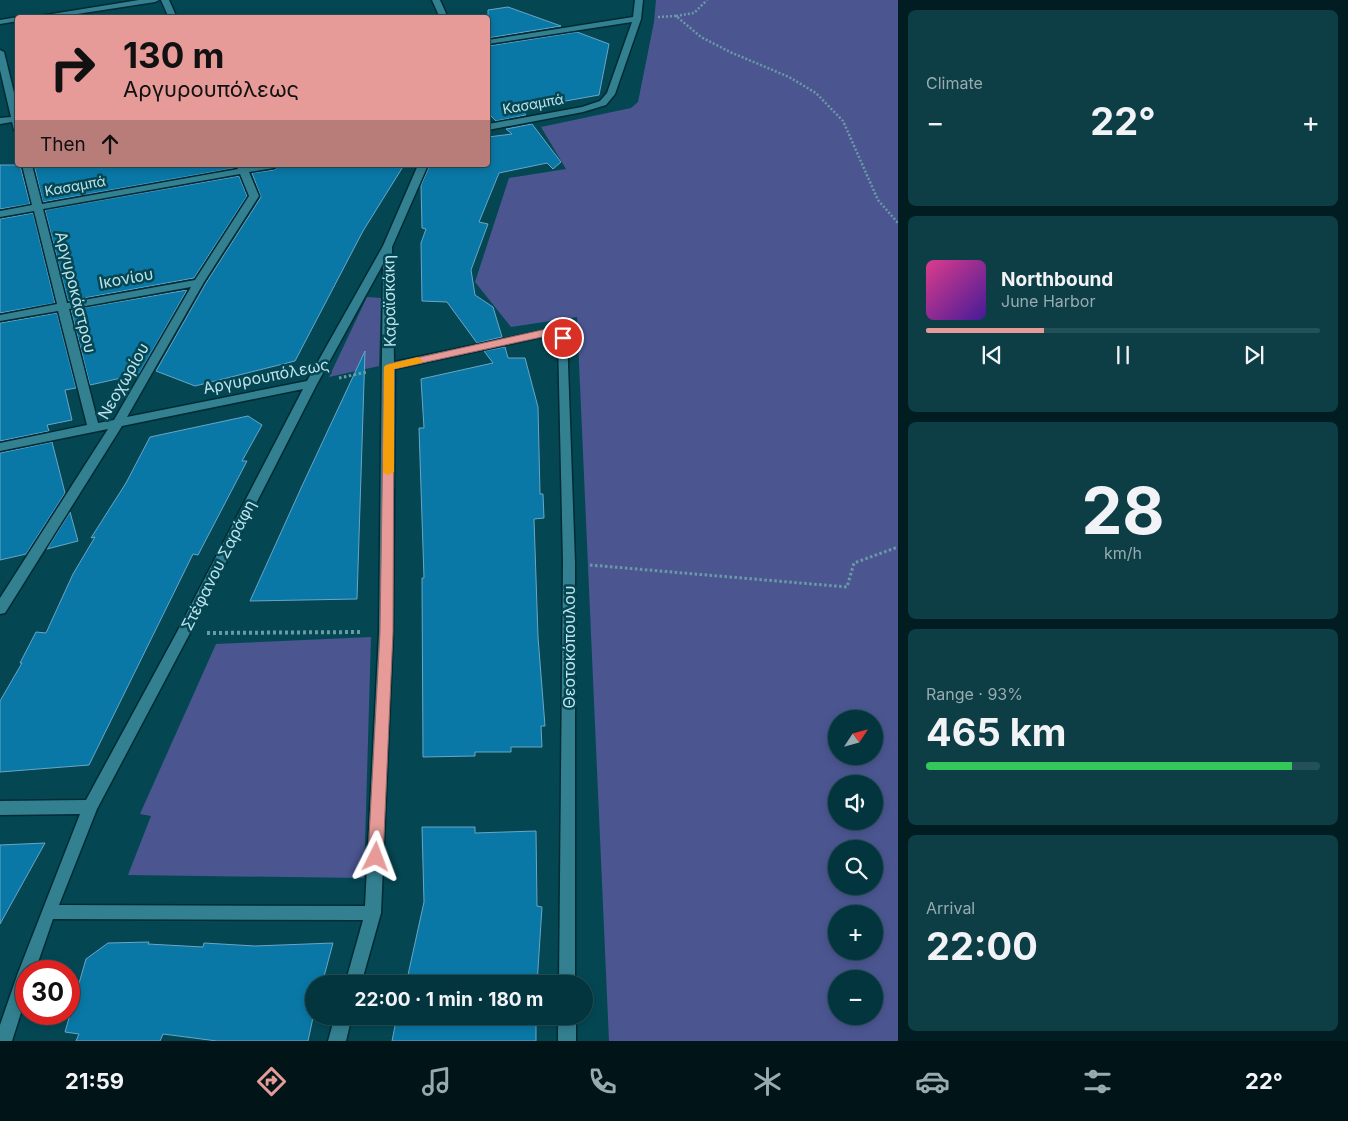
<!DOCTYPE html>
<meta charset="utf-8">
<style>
:root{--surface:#03353e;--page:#0d3d45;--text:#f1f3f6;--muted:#97abb0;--line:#245058;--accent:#e69b98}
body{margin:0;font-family:Inter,sans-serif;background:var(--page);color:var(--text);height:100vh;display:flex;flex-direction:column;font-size:19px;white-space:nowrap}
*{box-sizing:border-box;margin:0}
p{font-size:16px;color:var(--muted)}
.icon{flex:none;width:28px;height:28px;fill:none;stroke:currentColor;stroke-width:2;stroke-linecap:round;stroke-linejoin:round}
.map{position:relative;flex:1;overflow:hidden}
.details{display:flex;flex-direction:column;gap:10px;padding:10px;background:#021d22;width:450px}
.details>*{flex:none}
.banner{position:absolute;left:15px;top:15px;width:475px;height:152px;border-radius:5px;box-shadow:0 2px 8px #0003,0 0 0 1px var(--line);background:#e69b98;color:#111;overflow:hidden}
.needle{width:32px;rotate:54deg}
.controls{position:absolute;left:828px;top:710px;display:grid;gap:10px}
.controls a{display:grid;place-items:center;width:55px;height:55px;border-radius:50%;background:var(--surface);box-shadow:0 2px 8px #0003,0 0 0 1px var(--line);font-size:25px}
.speed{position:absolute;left:15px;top:960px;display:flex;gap:10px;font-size:25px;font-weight:700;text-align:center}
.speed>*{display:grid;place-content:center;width:65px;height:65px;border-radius:50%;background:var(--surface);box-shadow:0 2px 8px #0003,0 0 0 1px var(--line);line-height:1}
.speed .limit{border:8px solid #d22;background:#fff;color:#111}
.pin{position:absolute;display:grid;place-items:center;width:42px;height:42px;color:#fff;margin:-21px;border:2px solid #fff;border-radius:50%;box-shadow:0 1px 5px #0007}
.me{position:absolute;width:55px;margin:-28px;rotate:3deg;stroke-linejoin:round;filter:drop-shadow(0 0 4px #0008)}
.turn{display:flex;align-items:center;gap:18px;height:105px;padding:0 25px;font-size:22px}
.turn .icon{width:65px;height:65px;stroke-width:2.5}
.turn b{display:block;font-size:35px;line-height:42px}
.then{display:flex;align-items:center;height:48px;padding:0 25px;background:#0003;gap:10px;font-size:19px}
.big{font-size:38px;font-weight:700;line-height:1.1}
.details .card{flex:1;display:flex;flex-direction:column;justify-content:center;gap:8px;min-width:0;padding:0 18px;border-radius:8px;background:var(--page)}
.details .dial{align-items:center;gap:0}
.dial b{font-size:65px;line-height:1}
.song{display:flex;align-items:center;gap:15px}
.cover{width:60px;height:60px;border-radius:8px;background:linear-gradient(135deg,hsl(330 70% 55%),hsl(260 70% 35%))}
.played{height:5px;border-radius:2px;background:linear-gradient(90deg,var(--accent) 30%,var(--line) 30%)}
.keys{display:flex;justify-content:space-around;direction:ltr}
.heat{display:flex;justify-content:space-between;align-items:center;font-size:28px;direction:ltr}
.charge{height:8px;border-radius:4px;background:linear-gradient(90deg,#34c759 93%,var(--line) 0)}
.trip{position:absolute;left:305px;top:975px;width:288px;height:50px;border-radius:25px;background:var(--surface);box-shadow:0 2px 8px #0003,0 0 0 1px var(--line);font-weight:700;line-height:50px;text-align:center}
.menu{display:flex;height:80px;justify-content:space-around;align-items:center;background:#011519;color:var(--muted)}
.menu .icon{width:35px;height:35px}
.menu .current{color:var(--accent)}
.menu b{font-size:22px;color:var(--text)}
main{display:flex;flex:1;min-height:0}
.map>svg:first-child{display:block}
.green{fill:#4b5691;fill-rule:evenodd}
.building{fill:#0a78a6;stroke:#6aa5c7}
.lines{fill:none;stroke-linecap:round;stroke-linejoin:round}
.street-casing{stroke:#002b34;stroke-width:3}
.path-far2{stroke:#699ba6;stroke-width:2.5;stroke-dasharray:2 2;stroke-linecap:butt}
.path-far1{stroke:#699ba6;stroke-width:3;stroke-dasharray:2.5 2.5;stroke-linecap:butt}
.path{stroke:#699ba6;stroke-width:4;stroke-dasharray:3 3;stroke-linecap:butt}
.street{fill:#338091;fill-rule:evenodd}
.route{fill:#e69b98;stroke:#966563}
.slow{fill:#f59e0b}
.labels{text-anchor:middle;stroke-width:5;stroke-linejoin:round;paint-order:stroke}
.far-street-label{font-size:14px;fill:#bfe3ec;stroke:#044753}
.street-label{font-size:16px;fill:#bfe3ec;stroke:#044753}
</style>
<main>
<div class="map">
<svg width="898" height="1041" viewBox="0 0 898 1041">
<rect width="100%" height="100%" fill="#044753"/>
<g class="green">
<path d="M 656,0 L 898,0 L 898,1041 L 609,1041 L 577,317 L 511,327 L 475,282 L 509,178 L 566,169 L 541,127 L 631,108 L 638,102 L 654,22 ZM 836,719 L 874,719 L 874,756 L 836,756 ZM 836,784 L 874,784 L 874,821 L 836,821 ZM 836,849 L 874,849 L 874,886 L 836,886 ZM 836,914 L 874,914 L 874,951 L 836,951 ZM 836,979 L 874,979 L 874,1016 L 836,1016 Z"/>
<polygon points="367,297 381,298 379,366 329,377"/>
<polygon points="371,637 364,878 128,875 151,816 140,814 216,644"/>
</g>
<g class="building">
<polygon points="508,7 561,26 488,38 488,10"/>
<polygon points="577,32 609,44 599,95 521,109 526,115 496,121 488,113 488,46"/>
<polygon points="532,124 561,162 553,169 547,163 499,173 479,222 488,224 471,270 475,295 493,307 502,337 477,343 447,302 422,301 421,243 426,229 422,228 421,185 430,165 488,165 488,137 512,134 506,129"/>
<polygon points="0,165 20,165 30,204 0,209"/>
<polygon points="34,165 234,165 235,168 43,202"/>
<polygon points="281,165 404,165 363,231 295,361 195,386 156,371 206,283 261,197 252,173 274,170"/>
<polygon points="239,176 247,196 194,278 68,301 45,210"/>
<polygon points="33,213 55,303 0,313 0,219"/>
<polygon points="187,290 139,374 90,385 71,310"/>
<polygon points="57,313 76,388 65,390 72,420 47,425 49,431 0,441 0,323"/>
<polygon points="505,347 508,358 525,358 538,407 540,494 543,494 544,518 534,519 538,637 545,726 541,726 542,747 511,747 511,752 475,752 475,756 423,757 422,578 424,578 419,428 424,428 421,379 493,363 484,351"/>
<polygon points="365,351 357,599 250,601 302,486"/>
<polygon points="248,416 262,425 242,461 247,461 198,555 193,554 89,765 0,772 0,701 22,663 20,663 36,632 46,633 73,574 95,537 91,538 126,483 150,437"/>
<polygon points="52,442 65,493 26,554 0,560 0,453"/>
<polygon points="70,512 78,541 47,549"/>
<polygon points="422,827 475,827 475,833 536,831 537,906 542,907 537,984 406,984 424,902"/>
<polygon points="45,843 0,924 0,845"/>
<polygon points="149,942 148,944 203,947 204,943 255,946 333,943 322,984 314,984 314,1013 308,1041 217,1041 163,1034 160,1041 76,1041 79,1034 65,1032 86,959 108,943"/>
<polygon points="397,1016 536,1016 536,1041 392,1041"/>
</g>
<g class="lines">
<defs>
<g id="street">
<polygon points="139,0 159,0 155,2 51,18 27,18"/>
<polygon points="161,0 169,0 177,18 169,18"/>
<polygon points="432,0 440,0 448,18 440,18"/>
<polygon points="635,0 643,0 641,19 615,94 606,105 583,112 488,130 488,124 582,107 600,101 607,93 632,22 488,44 488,40 633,17"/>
<polygon points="18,17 21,18 18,18 18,21 0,24 0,20"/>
<polygon points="0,50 4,52 18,109 18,133 14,130 12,122 0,124 0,118 11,117 0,70"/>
<path d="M 22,165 L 32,165 L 42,204 L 238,169 L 236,165 L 246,165 L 247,167 L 279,165 L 274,168 L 249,172 L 259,196 L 204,282 L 127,417 L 307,381 L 383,246 L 418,165 L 428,165 L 392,247 L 394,362 L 551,329 L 562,331 L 567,336 L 575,563 L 575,984 L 559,984 L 563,563 L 558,339 L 551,335 L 395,369 L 393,632 L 381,913 L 361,984 L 345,984 L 363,920 L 53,919 L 35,971 L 26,971 L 26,997 L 12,1041 L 0,1041 L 0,1025 L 18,973 L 80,814 L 0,815 L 0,801 L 86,800 L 177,632 L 303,389 L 122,426 L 5,613 L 0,614 L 0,598 L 108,429 L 0,451 L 0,443 L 87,425 L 58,311 L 0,321 L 0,315 L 57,304 L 34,211 L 0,217 L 0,211 L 32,205 ZM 240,174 L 249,196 L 195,280 L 67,303 L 43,209 ZM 383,264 L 379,632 L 365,906 L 59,905 L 97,809 L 190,633 L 317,384 ZM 191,287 L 114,420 L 98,423 L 69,309 Z"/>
<polygon points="335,1016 352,1016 346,1041 328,1041"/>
<rect x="558" y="1016" width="18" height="25"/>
</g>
</defs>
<use href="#street" class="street-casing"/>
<g class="path-far2">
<polyline points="676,16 694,13 707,0"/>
<polyline points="658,17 676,16 701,37 730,52 789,77 816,93 843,121 878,200 898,223"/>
</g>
<g class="path-far1">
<polyline points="339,378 367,372"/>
<polyline points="590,565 847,587 854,563 898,547"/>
</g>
<polyline class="path" points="207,633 363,632"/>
<use href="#street" class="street"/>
</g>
<polygon class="route" points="551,328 561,331 568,338 563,341 551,335 394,369 393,632 383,857 381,861 376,863 370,861 368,857 380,632 384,367 389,364"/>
<polygon class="slow" points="418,357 423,361 421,363 394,369 394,472 388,475 383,472 384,367 386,365"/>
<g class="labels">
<g class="far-street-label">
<text transform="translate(533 104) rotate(-10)" y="5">Κασαμπά</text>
<text transform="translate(75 186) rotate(-10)" y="5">Κασαμπά</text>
</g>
<g class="street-label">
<text transform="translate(126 278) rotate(-10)" y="6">Ικονίου</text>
<text transform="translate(76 292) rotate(76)" y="6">Αργυροκάστρου</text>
<text transform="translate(389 301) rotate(-91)" y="6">Καραϊσκάκη</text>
<text transform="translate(266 376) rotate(-11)" y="6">Αργυρουπόλεως</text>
<text transform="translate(123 381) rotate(-60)" y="6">Νεοχωρίου</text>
<text transform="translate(218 565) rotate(-63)" y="6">Στέφανου Σαράφη</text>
<text transform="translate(569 647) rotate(-90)" y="6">Θεοτοκόπουλου</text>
</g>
</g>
</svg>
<div class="controls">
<a><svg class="needle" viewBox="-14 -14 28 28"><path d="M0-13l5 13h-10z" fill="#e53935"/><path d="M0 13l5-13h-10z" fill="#97abb0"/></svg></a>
<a><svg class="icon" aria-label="sound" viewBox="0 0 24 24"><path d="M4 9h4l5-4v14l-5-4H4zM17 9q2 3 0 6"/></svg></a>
<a><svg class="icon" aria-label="search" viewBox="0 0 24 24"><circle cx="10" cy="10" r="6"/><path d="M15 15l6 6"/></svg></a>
<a>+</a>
<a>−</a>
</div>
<div class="speed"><div class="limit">30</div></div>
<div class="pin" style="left:563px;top:338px;background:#d93025"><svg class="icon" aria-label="arrive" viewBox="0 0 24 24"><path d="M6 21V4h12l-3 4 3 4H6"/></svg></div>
<svg class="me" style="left:376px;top:857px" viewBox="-20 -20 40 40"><path d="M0-17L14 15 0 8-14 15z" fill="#e69b98" stroke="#fff" stroke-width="4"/></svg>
<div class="trip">22:00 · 1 min · 180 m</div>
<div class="banner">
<div class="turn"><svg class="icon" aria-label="right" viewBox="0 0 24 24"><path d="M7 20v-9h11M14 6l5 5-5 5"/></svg><div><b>130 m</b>Αργυρουπόλεως</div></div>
<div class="then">Then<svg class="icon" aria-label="ahead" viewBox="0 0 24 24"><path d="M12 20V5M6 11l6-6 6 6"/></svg></div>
</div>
</div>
<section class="details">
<div class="card"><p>Climate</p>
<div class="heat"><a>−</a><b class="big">22°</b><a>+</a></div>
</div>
<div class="card">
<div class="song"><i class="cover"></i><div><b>Northbound</b><p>June Harbor</p></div></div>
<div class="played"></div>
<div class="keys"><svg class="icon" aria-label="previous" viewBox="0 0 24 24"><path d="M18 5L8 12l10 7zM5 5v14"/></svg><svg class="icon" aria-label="pause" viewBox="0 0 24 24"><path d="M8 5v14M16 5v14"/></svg><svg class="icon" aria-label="next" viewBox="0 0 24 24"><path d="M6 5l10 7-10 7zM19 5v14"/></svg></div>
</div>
<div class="card dial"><b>28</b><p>km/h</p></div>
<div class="card"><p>Range · 93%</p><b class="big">465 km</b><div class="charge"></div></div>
<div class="card"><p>Arrival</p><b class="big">22:00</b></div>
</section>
</main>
<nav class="menu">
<b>21:59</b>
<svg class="icon current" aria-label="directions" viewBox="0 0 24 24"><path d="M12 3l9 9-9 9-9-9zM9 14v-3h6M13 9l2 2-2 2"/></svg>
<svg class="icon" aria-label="music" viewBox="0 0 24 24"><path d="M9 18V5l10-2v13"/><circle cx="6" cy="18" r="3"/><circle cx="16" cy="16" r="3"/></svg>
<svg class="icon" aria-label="phone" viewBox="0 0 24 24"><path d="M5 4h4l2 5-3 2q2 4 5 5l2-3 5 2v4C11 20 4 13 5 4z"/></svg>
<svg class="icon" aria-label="climate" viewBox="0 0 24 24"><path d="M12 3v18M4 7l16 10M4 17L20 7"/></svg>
<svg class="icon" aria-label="car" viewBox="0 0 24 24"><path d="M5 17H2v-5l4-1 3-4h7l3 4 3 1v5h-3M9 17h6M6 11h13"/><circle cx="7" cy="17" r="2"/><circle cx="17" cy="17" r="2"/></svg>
<svg class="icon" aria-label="filters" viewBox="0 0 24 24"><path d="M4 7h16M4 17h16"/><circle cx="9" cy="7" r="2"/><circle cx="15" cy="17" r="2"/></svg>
<b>22°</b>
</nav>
